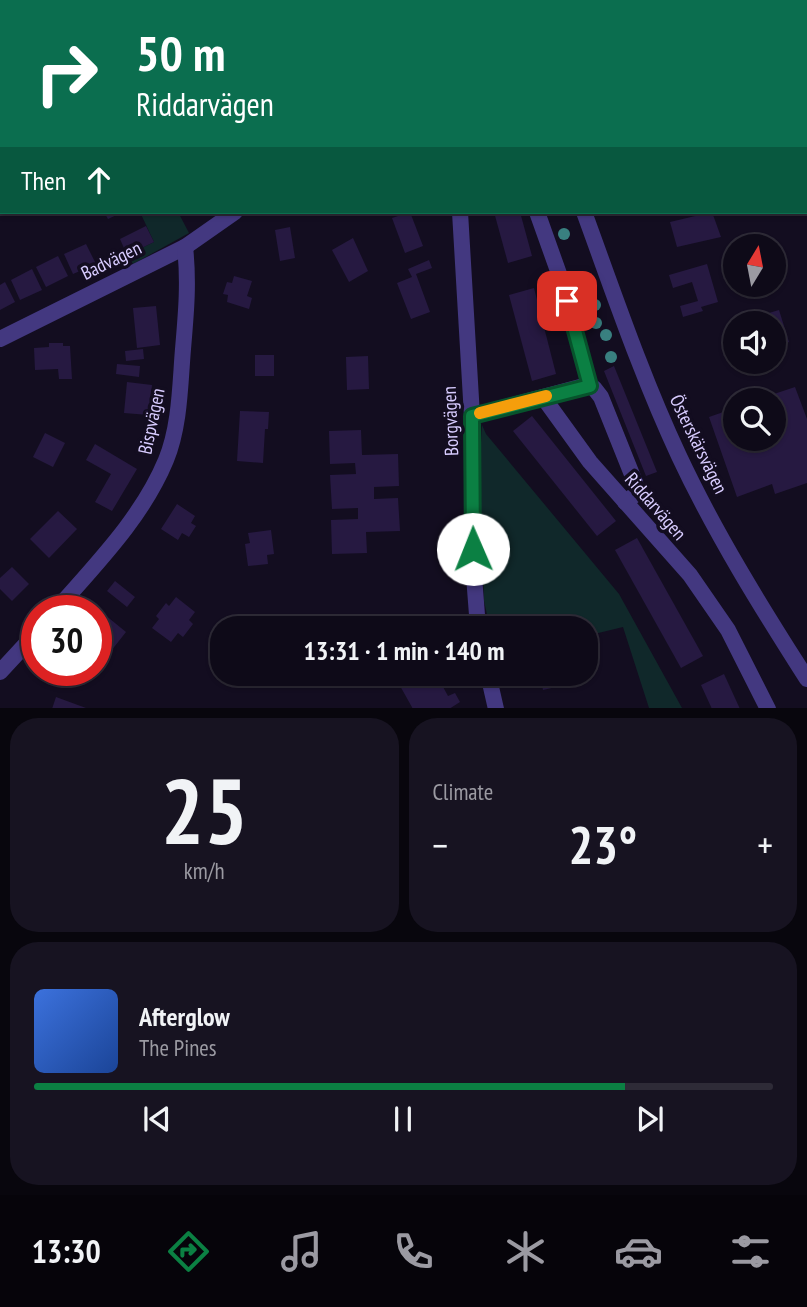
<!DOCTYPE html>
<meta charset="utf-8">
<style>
:root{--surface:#0e0a18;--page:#171321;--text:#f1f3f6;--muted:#9b9aa2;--line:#2e2b37;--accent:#0b8043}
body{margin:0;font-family:"PT Sans Narrow",sans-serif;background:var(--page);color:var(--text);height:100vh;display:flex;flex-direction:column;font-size:26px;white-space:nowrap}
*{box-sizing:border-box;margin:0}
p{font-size:23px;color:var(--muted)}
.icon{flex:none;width:38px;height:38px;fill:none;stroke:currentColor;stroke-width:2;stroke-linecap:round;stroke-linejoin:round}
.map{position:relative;height:708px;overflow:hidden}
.panel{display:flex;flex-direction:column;gap:10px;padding:10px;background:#08060d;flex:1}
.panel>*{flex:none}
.guide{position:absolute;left:0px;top:0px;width:808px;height:214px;box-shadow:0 2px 5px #0004,0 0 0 2px var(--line);background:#0b6e4f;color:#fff;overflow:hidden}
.needle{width:46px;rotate:10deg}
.buttons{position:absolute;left:723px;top:234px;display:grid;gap:14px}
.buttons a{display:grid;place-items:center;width:63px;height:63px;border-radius:50%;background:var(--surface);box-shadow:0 2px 5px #0004,0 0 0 2px var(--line);font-size:35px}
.speed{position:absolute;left:21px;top:595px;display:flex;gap:14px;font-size:35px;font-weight:700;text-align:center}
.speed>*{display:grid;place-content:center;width:91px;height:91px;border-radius:50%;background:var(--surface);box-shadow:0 2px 5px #0004,0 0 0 2px var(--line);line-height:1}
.speed .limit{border:10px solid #d22;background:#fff;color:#111}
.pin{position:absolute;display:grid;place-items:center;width:60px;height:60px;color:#fff;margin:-30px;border-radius:14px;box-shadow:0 4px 10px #0006}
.me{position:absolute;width:77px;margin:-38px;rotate:359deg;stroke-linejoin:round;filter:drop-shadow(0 0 5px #0008)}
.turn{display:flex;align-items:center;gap:24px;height:147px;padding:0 21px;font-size:32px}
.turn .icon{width:91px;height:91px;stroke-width:2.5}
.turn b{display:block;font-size:49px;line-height:60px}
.then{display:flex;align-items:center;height:66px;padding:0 21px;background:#0003;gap:14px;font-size:26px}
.big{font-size:52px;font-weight:800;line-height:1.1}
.panel .tile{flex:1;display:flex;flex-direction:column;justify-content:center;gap:10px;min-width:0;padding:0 24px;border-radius:28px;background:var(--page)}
.panel .dial{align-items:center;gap:0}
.dial b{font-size:91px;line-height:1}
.song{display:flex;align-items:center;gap:21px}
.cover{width:84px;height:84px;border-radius:10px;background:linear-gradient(135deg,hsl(220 70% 55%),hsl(220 70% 35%))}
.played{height:7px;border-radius:4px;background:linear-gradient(90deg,var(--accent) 80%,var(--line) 80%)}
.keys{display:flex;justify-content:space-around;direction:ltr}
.heat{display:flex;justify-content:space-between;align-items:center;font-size:38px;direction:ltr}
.panel .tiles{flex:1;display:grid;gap:10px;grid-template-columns:1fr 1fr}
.tile:last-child{grid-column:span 2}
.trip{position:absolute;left:210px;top:616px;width:388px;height:70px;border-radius:28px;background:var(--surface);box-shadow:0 2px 5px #0004,0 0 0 2px var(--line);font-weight:800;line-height:70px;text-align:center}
.menu{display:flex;height:112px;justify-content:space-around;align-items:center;background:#06040a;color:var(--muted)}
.menu .icon{width:49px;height:49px}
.menu .on{color:var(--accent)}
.menu b{font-size:32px;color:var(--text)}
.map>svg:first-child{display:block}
.green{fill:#10282a}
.building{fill:#261941}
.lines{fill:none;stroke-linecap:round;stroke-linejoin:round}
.minor{stroke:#433880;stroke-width:16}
.tree{fill:#398080}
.route-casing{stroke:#07532c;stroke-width:18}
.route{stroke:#0b8043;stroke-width:12}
.slow{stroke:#f59e0b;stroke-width:12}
.labels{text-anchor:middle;stroke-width:7;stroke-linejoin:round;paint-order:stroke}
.street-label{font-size:19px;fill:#d8ccff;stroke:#130d20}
</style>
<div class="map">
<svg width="807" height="709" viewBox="0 0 807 709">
<rect width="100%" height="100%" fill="#130d20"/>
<g class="green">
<polygon points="66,0 293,0 293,2 65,2"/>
<polygon points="140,212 178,212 189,233 133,264 127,255 154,242"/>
<polygon points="482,425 486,434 619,594 682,708 649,708 623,627 586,636 586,628 490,628 484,601 480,460"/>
</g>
<g class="building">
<polygon points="104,212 123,212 108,219"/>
<polygon points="410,212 423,246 405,253 392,218"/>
<polygon points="494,212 520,212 532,256 508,263"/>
<polygon points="712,212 721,237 677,247 670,222"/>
<polygon points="146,226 154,242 127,255 120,239"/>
<polygon points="290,227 295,258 280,261 275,230"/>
<polygon points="353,238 368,271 349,282 332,250"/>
<polygon points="86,244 96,264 73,274 64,254"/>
<polygon points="58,256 68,276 46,287 36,267"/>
<polygon points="429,260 432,268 416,274 430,312 411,319 397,283 412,277 408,269"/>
<polygon points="707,264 718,302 701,307 703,311 683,317 680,306 698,301 692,282 673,288 669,275"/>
<polygon points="32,269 42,290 20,300 11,280"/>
<polygon points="234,276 252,281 247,296 252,298 249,309 227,302 228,295 223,294 227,282 232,283"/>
<polygon points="5,282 15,302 0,310 0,285"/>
<polygon points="534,288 556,374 532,381 509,295"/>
<polygon points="156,306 160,345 137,348 133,308"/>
<polygon points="779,310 789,342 774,347 774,324 761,324 759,316"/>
<polygon points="49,343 63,343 63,346 70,346 72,379 59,379 58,369 35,370 34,348 49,347"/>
<polygon points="143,349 144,359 126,361 125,351"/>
<rect x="255" y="355" width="19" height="21"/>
<polygon points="368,356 369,389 347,390 346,357"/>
<polygon points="117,364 140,366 139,377 116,374"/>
<polygon points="614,366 657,472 646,476 604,371"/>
<polygon points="127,382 152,385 149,415 124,413"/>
<polygon points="795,387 807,419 807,483 775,494 772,484 737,497 709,417 735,408 735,439 774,439 774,401 756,400"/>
<polygon points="240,411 269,412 268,429 265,429 263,463 237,461"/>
<polygon points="532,416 616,521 597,536 513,431"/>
<polygon points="361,430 362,455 398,454 399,486 374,487 374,499 398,498 400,531 366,532 367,553 332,554 331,520 358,519 358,508 332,509 330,475 356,474 355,463 330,464 329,431"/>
<polygon points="45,433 65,443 53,467 33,457"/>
<polygon points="95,444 137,469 112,511 95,502 111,474 86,460"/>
<polygon points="177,504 195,516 191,523 196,526 189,537 182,533 178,540 161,529"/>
<polygon points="58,511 77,529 49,558 30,539"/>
<polygon points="271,530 274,554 267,555 268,564 248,566 245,544 250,543 248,533"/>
<polygon points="637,538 703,656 681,668 615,550"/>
<polygon points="12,567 29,584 12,601 0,589 0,578"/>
<polygon points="115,581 135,597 127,607 107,591"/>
<polygon points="176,597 195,612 189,620 193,624 183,637 178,633 171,642 152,628 159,619 156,616 166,603 169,606"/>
<polygon points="94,606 126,632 111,651 98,641 96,644 96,611 90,611"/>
<polygon points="418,674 436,674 448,696 455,693 460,702 449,709 413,709 399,684"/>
<polygon points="540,674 584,674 586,680 543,690"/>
<polygon points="724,674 740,709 712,709 701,685"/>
<polygon points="56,697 86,708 86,709 52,709"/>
</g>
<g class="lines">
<g class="minor">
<polyline points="381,0 381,2"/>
<polyline points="515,0 515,2"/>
<polyline points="579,2 579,0"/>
<polyline points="460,212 472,416 474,576 478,628"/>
<polyline points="537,212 563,285 590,386"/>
<path d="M 584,212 C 614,294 642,377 679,456 C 715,533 761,607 807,679"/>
<polyline points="0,339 185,247 235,212"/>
<polyline points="543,397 584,386 594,388 601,397 639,492 625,502"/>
<polyline points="472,416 543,397 590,462 690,575 728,630 768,709"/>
<path d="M 55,611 C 96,564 142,518 166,460 C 180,426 180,385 183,349 C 186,314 189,282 185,247"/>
<polyline points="0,672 37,632"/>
<polyline points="488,674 496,709"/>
</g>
</g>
<g class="tree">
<circle cx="564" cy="234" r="6"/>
<circle cx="595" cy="305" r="6"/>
<circle cx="596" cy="323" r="6"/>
<circle cx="606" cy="335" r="6"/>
<circle cx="611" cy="357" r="6"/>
</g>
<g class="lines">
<defs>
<polyline id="route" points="473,549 472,416 590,386 567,301"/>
</defs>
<use href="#route" class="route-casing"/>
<use href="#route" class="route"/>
<polyline class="slow" points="480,413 546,396"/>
</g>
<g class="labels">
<g class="street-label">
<text transform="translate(111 260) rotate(-26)" y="7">Badvägen</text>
<text transform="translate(151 421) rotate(-78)" y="7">Bispvägen</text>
<text transform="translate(450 421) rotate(-92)" y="7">Borgvägen</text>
<text transform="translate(699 444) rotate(64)" y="7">Österskärsvägen</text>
<text transform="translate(656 506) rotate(49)" y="7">Riddarvägen</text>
</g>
</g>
</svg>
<div class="buttons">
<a><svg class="needle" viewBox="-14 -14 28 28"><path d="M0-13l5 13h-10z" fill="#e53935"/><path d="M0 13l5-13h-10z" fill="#9b9aa2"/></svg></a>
<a><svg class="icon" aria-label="sound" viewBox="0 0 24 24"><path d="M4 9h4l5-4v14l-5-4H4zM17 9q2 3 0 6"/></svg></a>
<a><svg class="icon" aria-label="search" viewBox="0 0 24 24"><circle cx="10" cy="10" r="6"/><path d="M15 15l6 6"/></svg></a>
</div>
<div class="speed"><div class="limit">30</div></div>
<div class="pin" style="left:567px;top:301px;background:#d93025"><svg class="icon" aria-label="arrive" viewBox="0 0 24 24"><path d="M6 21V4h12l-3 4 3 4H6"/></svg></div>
<svg class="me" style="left:473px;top:549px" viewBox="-20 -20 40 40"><circle r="19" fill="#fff"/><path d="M0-13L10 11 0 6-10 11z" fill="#0b8043"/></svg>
<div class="trip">13:31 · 1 min · 140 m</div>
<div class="guide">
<div class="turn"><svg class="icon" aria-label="right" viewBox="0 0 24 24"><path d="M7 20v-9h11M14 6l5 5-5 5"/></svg><div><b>50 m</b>Riddarvägen</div></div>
<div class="then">Then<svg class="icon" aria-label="ahead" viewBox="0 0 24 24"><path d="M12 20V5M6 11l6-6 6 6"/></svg></div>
</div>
</div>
<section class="panel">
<div class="tiles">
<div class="tile dial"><b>25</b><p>km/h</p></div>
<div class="tile"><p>Climate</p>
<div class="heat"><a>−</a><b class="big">23°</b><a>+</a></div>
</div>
<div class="tile">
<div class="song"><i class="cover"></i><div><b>Afterglow</b><p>The Pines</p></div></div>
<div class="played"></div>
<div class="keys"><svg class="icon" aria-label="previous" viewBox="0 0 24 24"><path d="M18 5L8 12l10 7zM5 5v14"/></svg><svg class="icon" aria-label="pause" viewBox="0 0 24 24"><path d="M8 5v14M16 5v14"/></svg><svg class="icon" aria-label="next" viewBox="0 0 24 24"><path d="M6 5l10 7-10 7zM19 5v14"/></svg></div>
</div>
</div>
</section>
<nav class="menu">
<b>13:30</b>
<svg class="icon on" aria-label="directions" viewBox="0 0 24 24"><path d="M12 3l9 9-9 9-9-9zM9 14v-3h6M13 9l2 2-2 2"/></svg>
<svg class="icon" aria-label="music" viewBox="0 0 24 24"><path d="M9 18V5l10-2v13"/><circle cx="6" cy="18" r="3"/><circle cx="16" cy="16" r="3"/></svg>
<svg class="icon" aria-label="phone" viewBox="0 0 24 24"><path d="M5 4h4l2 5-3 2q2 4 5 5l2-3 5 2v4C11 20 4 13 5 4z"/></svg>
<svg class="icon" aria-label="climate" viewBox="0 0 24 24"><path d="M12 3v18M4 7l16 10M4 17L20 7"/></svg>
<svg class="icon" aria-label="car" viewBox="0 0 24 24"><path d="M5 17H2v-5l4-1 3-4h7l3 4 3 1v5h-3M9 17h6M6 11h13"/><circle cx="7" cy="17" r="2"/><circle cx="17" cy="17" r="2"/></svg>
<svg class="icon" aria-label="filters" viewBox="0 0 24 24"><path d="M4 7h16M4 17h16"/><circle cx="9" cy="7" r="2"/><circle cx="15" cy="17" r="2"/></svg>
</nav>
